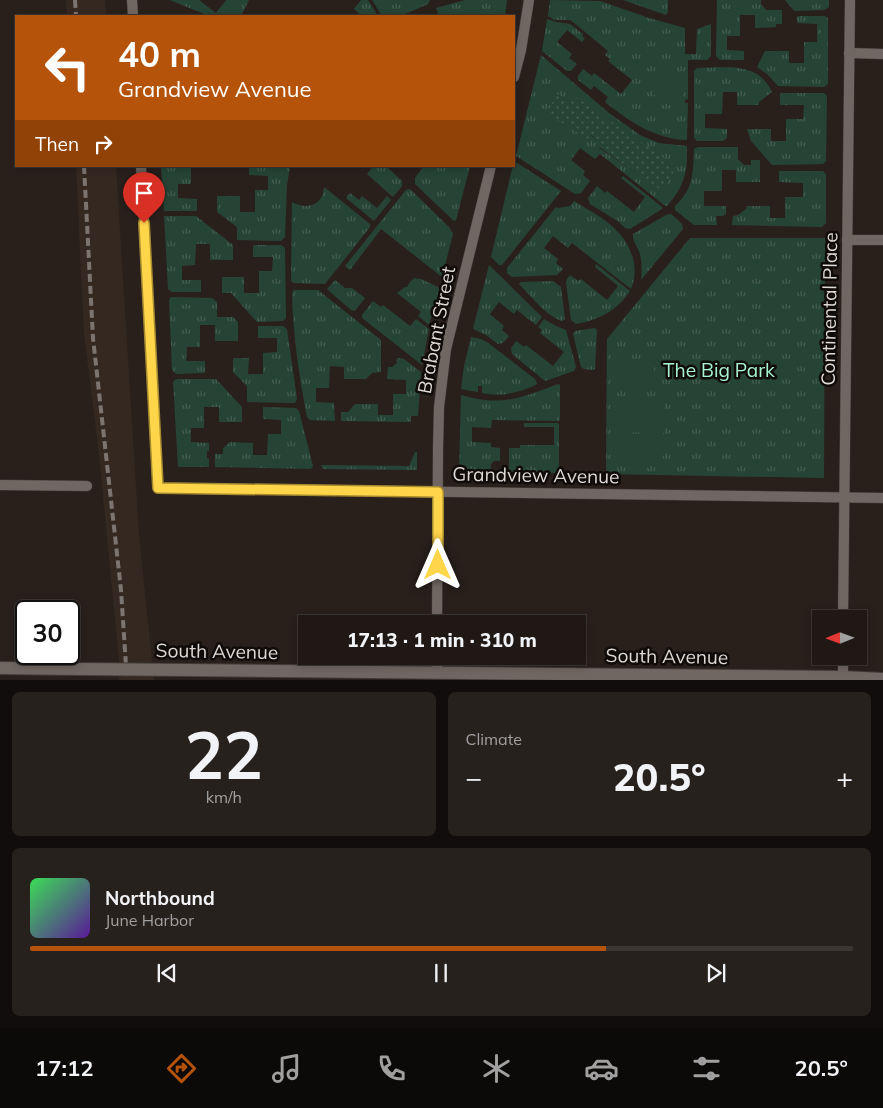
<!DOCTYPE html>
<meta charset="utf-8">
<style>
:root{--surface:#1f1815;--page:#27211e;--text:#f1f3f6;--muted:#a1a0a0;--line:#3c3734;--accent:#b45309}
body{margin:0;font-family:Mulish,sans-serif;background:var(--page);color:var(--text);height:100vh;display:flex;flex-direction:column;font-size:19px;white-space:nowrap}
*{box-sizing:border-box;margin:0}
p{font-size:16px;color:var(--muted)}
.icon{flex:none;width:28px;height:28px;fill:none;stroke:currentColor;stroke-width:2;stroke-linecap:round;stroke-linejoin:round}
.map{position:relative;height:680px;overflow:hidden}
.side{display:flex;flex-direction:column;gap:12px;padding:12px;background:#110d0c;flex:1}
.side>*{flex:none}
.banner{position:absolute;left:15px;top:15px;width:500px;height:152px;border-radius:0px;box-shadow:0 2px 8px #0003,0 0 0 1px var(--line);background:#b45309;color:#fff;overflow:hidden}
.needle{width:32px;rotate:269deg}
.buttons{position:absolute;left:812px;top:610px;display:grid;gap:10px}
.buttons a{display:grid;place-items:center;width:55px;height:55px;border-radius:0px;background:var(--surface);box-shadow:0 2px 8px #0003,0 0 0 1px var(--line);font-size:25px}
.speed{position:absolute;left:15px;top:600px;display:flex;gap:10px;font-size:25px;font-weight:700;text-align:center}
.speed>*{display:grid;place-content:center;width:65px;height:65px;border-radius:50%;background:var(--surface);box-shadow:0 2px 8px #0003,0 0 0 1px var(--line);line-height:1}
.speed .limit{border:2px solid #111;border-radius:8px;background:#fff;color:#111}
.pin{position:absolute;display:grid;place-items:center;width:42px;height:42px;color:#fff;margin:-51px -21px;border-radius:50% 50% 50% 0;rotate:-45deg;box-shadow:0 0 5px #0007}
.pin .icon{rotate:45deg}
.me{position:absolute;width:55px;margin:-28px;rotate:0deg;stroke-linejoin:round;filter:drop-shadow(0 0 4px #0008)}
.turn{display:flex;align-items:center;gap:18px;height:105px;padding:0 20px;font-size:22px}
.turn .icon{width:65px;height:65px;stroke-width:2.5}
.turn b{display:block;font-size:35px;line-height:42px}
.then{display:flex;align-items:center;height:48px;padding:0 20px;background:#0003;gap:10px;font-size:19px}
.big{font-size:38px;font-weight:800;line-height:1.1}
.side .widget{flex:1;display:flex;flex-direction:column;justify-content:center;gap:8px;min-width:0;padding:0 18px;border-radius:8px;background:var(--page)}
.side .dial{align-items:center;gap:0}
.dial b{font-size:65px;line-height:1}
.song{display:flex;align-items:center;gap:15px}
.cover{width:60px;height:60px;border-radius:8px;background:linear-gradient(135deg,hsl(130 70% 55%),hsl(270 70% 35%))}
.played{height:5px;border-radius:2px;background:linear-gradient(90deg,var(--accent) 70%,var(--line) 70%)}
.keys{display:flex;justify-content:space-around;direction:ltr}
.heat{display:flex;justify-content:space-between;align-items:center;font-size:28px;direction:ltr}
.side .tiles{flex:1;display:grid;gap:12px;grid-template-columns:1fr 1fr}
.widget:last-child{grid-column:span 2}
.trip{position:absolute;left:298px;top:615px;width:288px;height:50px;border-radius:0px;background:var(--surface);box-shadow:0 2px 8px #0003,0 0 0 1px var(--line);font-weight:800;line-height:50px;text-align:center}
.tabs{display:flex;height:80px;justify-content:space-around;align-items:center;background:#0c0a08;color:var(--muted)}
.tabs .icon{width:35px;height:35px}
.tabs .on{color:var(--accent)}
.tabs b{font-size:22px;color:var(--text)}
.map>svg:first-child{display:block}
.built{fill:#352821}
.grass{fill:url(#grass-tufts);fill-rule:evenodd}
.garden{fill:url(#garden-dots)}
.pitch{fill:#264436}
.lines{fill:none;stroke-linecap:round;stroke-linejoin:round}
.minor-casing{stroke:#423c39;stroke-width:11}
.tertiary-casing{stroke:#423c39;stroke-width:14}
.minor{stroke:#716762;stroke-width:10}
.tertiary{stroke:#716762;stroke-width:12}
.rail{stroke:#7c7471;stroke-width:4;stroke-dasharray:8 4;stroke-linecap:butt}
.tertiary-bridge-casing{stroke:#423c39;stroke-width:14;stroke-linecap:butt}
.tertiary-bridge{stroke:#716762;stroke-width:12}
.route-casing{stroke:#a68a30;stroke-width:12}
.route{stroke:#ffd54a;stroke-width:9}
.labels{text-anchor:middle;stroke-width:5;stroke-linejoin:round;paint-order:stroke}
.street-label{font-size:19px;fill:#dfd9d6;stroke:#0f0b09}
.park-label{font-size:19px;fill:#a6f5d0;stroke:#0f0b09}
</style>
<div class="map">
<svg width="883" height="681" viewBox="0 0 883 681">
<defs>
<pattern id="grass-tufts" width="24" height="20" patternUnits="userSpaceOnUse" patternTransform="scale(1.25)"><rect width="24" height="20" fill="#264436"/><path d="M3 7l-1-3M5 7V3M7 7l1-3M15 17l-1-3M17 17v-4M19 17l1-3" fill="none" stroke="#455e52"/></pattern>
<pattern id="garden-dots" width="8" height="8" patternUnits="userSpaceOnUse" patternTransform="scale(1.25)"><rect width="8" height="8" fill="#264436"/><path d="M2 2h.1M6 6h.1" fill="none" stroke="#455e52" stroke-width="1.8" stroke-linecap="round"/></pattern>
</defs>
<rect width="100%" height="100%" fill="#29201c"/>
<g class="built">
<polygon points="66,0 105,0 106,16 67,16"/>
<polygon points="76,166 116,166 139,534 154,680 119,680 120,669 98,446 84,334"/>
</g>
<g class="grass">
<polygon points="170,0 199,0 216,13 226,0 249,0 241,16 209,16"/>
<polygon points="361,0 368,0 378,16 362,16 354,9"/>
<polygon points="372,0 430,0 428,4 401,16 382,16"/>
<polygon points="465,0 507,0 505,16 462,16 460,15 458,16 439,16 436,8"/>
<path d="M 550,0 L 600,1 L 649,18 L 685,28 L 685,54 L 696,54 L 697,29 L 711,24 L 711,56 L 707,60 L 688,60 L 688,99 L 685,100 L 685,103 L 688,103 L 687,140 C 655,139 630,122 605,102 L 608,97 L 594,86 L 591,90 L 578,80 L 578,76 L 583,69 L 592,76 L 594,73 L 621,94 L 632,80 L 608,61 L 610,59 L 605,55 L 608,51 L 573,22 L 570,20 L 554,20 L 548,16 Z"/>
<polygon points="623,0 668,0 668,12 666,15"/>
<polygon points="717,0 761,0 761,4 766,10 782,10 782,24 776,24 776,27 755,28 755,15 740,15 740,36 727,36 727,50 744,51 744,60 720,60 716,56"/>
<polygon points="785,0 829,0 829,7 824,10 794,11"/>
<polygon points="799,16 825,16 828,18 828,84 824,87 778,86 767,74 757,67 765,51 789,51 789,63 804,63 804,42 817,42 817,24 797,23 797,17"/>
<polygon points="547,19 556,22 570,24 583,34 582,36 585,38 582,42 567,30 557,42 572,54 569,58 577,64 571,71 567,71 542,51"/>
<path d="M 541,55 L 609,113 L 640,135 L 659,143 L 687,146 C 688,172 684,187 667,206 L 664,205 L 600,154 L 595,159 L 580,148 L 571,160 L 585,171 L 583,175 L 590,181 L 581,193 L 575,194 L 516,156 ZM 557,94 L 569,101 L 662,190 L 599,148 L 602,143 L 590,135 L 587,139 Z"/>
<path d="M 697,68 C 726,68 758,61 772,92 L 759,102 L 759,105 L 737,105 L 737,92 L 723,92 L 722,114 L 705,114 L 705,128 L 727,129 L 727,138 L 723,141 L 697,141 L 694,138 L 694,71 Z"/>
<polygon points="780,93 824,93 827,96 826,161 823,164 772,165 751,141 747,129 771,129 771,141 786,141 786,119 803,119 804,105 780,105"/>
<path d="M 698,147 L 738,147 L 738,159 L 744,165 L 751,165 L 751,160 L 760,160 L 760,182 L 736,182 L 736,170 L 722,170 L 722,191 L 704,191 L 704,206 L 726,206 L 726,214 L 723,216 L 716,216 L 717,225 L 694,225 L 675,210 L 675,206 C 694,189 693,172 694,149 Z"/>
<polygon points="514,161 561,191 502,265 499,265 491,257"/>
<polygon points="161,166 191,166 191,184 178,184 178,198 197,199 197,211 164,211"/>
<polygon points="249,166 290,167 287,185 285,237 281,241 237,240 237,227 217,212 217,196 240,196 240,212 255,212 255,190 268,190 268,176 249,175"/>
<polygon points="373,166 386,166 402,181 402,186 393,197 367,174"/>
<polygon points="424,166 470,166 456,220 454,221 415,184 415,178"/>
<polygon points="779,171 823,171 826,174 826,223 822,227 732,225 733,216 738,215 746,209 747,206 770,206 770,218 785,218 785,197 803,197 803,183 779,182"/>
<polygon points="623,176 662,207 662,209 630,229 625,228 619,222 590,204 588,198 597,186 605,193 607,191 634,212 645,197 621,178"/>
<path d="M 324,187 L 370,224 L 370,227 L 325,284 L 294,283 L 291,281 L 292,202 C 307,210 323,206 324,187 Z"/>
<polygon points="410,189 449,227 453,234 442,277 381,229 350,270 345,266 406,190"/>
<polygon points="350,193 359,200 362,196 377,208 387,196 391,200 374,221 346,198"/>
<path d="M 574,201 C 600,217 627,229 634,263 C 635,272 635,280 631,289 L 572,243 L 568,248 L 553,236 L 544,248 L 558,259 L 556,263 L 563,269 L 557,275 L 512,277 L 507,273 L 507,268 L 556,207 L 558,208 L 570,206 Z"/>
<path d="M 671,214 L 682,224 L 683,229 L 641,280 C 642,271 642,263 640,254 C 638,247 632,241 633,234 L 666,215 Z"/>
<polygon points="164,216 196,216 233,245 233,260 210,260 210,244 196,244 195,265 182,266 182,280 201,280 201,292 172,292 168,289"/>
<polygon points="690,238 825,238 824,478 606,474 607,339"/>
<polygon points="255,245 281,245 285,248 286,318 283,321 257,322 231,293 222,293 222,277 244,277 244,293 259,293 259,271 272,271 273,257 253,257 253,246"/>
<path d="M 596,264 L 630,291 C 617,311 598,320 576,324 L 571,320 L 566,283 L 567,279 L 570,275 L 578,281 L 581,279 L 607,300 L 618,286 L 595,267 Z"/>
<polygon points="489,265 542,317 536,325 517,310 514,314 499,302 490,314 504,326 502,330 509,336 503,343 498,344 486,335 473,329"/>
<polygon points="414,278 421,279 440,288 429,325 418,316 421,312 397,293 405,287 407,287 410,282"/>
<polygon points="335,280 345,288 352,288 365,298 355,311 351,310 327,289"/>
<path d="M 553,281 L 561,287 L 565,319 L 562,321 C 545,315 532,297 519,284 L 521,282 Z"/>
<path d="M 294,290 L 318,290 L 381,340 L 381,372 L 372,373 L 366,379 L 344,379 L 344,367 L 330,366 L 329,388 L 316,388 L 316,402 L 334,403 L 335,421 L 310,420 L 307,417 C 299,376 293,335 292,293 Z"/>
<polygon points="171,297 212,298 217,302 217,317 233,317 238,322 238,341 215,341 215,325 200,325 200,347 187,347 186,361 205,361 205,372 204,373 176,374 172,370 169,300"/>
<polygon points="373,301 381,307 383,305 410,326 416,319 429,329 422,365 362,318 362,315"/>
<polygon points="544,319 556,326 566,330 576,367 574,371 545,381 512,354 511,348 516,341 524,347 526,345 553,366 564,352 540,333 542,330 538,327"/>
<polygon points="258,326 283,326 287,329 297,399 295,403 247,402 247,386 233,372 233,358 249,358 248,374 263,374 263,353 277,352 277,338 258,338"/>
<polygon points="595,328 597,330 595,369 593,370 584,369 581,367 573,334 575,331"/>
<path d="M 471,337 L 481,339 L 487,342 L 535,379 L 537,383 L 536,385 C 517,393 502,397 482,393 L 482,386 L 478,386 L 478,392 L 461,389 L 464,366 Z"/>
<polygon points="398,358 399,358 404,359 421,372 418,416 411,416 411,422 341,421 341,412 348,412 355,404 378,404 378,415 393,415 393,394 406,394 406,380 387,379 388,367 392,367 397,363 396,360"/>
<polygon points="176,379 216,379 242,407 242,422 219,422 219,407 204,407 204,428 191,428 191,442 209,443 209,451 207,451 207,458 209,458 209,467 178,467 173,382"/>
<path d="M 558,384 L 560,385 L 560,420 L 558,421 L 492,420 L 491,428 L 472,427 L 472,442 L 491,443 L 491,447 L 500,448 L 500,461 L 494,461 L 491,464 L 491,472 L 459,471 L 461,395 C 501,407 521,398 558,384 Z"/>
<polygon points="263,407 296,408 299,411 313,466 311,469 215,467 215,454 223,454 223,448 230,442 253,443 253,455 267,455 268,434 281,434 281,420 263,419"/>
<polygon points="524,423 558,423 559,425 559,469 555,473 512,472 509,469 509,448 520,448 520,445 554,445 554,427 524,427"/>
<polygon points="415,452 417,452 417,470 323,469 321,465 409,466"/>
</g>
<polygon class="garden" points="557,94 569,101 573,95 677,167 662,191 599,147 601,143 591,135 587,139 547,113"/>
<g class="pitch">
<polygon points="653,72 682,73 682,96 653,95"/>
<polygon points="613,359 655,360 654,372 613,372"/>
<polygon points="613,377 655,377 654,389 613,389"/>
<polygon points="614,402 664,403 664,433 614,432"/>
<polygon points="614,434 663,435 663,465 613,464"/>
</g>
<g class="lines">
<defs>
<g id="minor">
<polyline points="132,0 133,16"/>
<polyline points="849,53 883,54"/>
<polyline points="514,77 521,50 529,0"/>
<polyline points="141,166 158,488 883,498"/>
<polyline points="847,240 883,240"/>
<polyline points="0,485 87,486"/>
<polyline points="843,619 850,0"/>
<polyline points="437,624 438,449 439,407 446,349 491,166"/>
<polyline points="437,656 437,672"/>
<polyline points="843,677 843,656"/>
</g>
<g id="tertiary">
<polyline points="0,668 79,669"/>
<polyline points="188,670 843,677 883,679"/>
</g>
</defs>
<use href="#minor" class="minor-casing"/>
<use href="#tertiary" class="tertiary-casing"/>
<use href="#minor" class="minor"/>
<use href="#tertiary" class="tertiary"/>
<g class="rail">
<polyline points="75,0 76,16"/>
<polyline points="84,166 93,338 121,590 127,681"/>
</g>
<defs>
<polyline id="tertiary-bridge" points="79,669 188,670"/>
</defs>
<use href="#tertiary-bridge" class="tertiary-bridge-casing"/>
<use href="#tertiary-bridge" class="tertiary-bridge"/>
</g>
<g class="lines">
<defs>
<polyline id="route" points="144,223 158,488 438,492 438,565"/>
</defs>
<use href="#route" class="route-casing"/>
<use href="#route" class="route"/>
</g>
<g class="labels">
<g class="street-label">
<text transform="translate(829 309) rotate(-89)" y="7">Continental Place</text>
<text transform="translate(436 330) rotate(-79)" y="7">Brabant Street</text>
<text transform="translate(536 475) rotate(1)" y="7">Grandview Avenue</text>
<text transform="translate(217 651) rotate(1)" y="7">South Avenue</text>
<text transform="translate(667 656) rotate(1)" y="7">South Avenue</text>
</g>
<g class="park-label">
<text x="719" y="377">The Big Park</text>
</g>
</g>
</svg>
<div class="buttons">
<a><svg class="needle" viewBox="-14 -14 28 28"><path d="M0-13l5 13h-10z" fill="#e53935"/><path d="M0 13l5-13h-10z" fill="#a1a0a0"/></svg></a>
</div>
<div class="speed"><div class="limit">30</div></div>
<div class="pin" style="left:144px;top:223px;background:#d93025"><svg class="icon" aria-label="arrive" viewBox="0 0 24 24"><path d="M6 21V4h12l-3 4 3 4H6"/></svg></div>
<svg class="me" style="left:438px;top:565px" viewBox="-20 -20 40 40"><path d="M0-17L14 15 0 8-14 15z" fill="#ffd54a" stroke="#fff" stroke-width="4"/></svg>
<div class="trip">17:13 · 1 min · 310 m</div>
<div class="banner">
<div class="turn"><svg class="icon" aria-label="left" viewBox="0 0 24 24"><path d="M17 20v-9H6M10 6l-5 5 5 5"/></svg><div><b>40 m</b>Grandview Avenue</div></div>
<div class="then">Then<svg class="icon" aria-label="right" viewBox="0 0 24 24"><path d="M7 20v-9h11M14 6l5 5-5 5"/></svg></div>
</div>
</div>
<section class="side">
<div class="tiles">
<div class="widget dial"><b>22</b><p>km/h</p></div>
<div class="widget"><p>Climate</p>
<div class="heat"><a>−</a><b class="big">20.5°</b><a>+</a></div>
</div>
<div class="widget">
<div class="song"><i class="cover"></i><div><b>Northbound</b><p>June Harbor</p></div></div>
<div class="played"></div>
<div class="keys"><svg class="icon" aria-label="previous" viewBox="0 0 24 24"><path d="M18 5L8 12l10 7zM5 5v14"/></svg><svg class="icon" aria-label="pause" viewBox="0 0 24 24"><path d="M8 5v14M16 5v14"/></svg><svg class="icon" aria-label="next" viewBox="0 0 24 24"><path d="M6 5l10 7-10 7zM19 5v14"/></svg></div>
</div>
</div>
</section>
<nav class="tabs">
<b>17:12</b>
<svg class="icon on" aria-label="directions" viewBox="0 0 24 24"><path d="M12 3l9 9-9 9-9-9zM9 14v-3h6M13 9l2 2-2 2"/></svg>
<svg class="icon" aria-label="music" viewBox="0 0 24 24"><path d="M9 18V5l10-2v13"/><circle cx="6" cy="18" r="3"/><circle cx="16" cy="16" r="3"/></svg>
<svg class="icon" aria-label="phone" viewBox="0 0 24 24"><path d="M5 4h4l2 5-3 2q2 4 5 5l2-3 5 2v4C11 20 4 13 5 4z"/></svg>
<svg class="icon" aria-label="climate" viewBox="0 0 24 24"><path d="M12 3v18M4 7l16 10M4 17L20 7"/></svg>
<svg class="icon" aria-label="car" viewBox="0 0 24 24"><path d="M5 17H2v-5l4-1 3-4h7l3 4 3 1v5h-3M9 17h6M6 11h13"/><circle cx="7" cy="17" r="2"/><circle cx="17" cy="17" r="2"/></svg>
<svg class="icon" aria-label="filters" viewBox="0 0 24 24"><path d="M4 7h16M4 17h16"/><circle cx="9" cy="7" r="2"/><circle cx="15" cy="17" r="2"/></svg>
<b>20.5°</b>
</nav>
